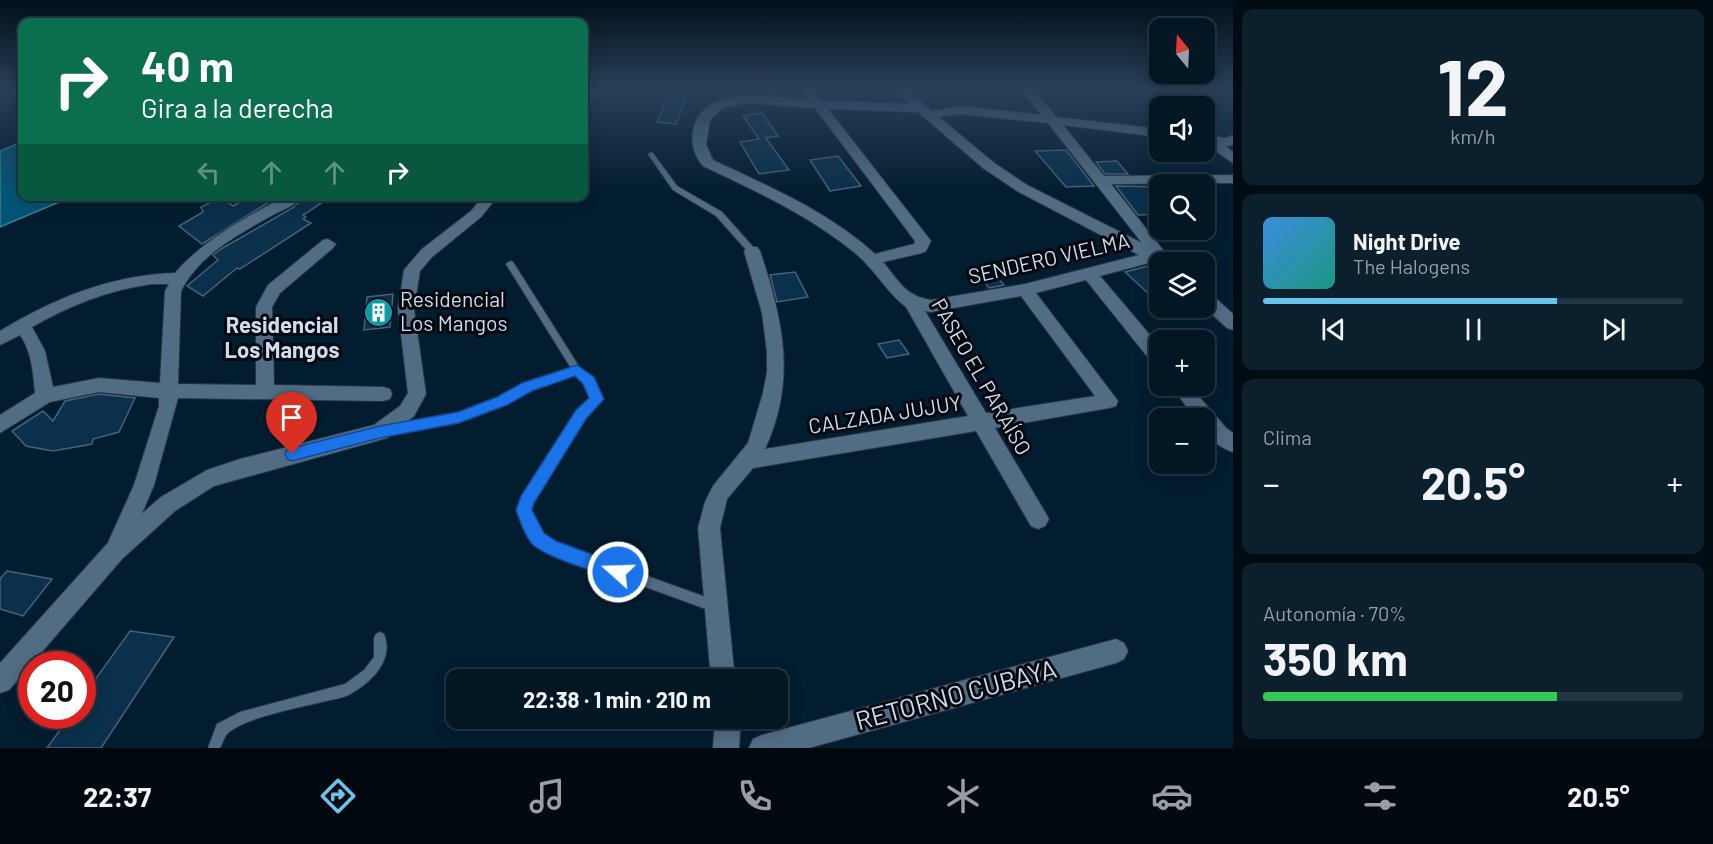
<!DOCTYPE html>
<html lang="es">
<meta charset="utf-8">
<style>
:root{--surface:#021624;--page:#0c1f2c;--text:#f1f3f6;--muted:#969fa6;--line:#233541;--accent:#66c4ef}
body{margin:0;font-family:Barlow,sans-serif;background:var(--page);color:var(--text);height:100vh;display:flex;flex-direction:column;font-size:22px;white-space:nowrap}
*{box-sizing:border-box;margin:0}
p{font-size:20px;color:var(--muted)}
.icon{flex:none;width:33px;height:33px;fill:none;stroke:currentColor;stroke-width:2;stroke-linecap:round;stroke-linejoin:round}
.map{position:relative;flex:1;overflow:hidden}
.drawer{display:flex;flex-direction:column;gap:9px;padding:9px;background:#010c14;width:480px}
.drawer>*{flex:none}
.hud{position:absolute;left:18px;top:18px;width:570px;height:183px;border-radius:12px;box-shadow:0 3px 15px #0003,0 0 0 2px var(--line);background:#0b6e4f;color:#fff;overflow:hidden}
.needle{width:39px;rotate:342deg}
.buttons{position:absolute;left:1149px;top:18px;display:grid;gap:12px}
.buttons a{display:grid;place-items:center;width:66px;height:66px;border-radius:12px;background:var(--surface);box-shadow:0 3px 15px #0003,0 0 0 2px var(--line);font-size:30px}
.speed{position:absolute;left:18px;top:651px;display:flex;gap:12px;font-size:30px;font-weight:700;text-align:center}
.speed>*{display:grid;place-content:center;width:78px;height:78px;border-radius:50%;background:var(--surface);box-shadow:0 3px 15px #0003,0 0 0 2px var(--line);line-height:1}
.speed .limit{border:9px solid #d22;background:#fff;color:#111}
.pin{position:absolute;display:grid;place-items:center;width:51px;height:51px;color:#fff;margin:-62px -26px;border-radius:50% 50% 50% 0;rotate:-45deg;box-shadow:0 0 6px #0007}
.pin .icon{rotate:45deg}
.me{position:absolute;width:66px;margin:-33px;rotate:290deg;stroke-linejoin:round;filter:drop-shadow(0 0 4px #0008)}
.turn{display:flex;align-items:center;gap:21px;height:126px;padding:0 24px;font-size:27px}
.turn .icon{width:78px;height:78px;stroke-width:2.5}
.turn b{display:block;font-size:42px;line-height:51px}
.lanes{display:flex;align-items:center;height:57px;padding:0 24px;background:#0003;justify-content:center;gap:30px;direction:ltr}
.lanes .off{opacity:.35}
.big{font-size:45px;font-weight:700;line-height:1.1}
.drawer .widget{flex:1;display:flex;flex-direction:column;justify-content:center;gap:9px;min-width:0;padding:0 21px;border-radius:12px;background:var(--page)}
.drawer .dial{align-items:center;gap:0}
.dial b{font-size:78px;line-height:1}
.song{display:flex;align-items:center;gap:18px}
.cover{width:72px;height:72px;border-radius:9px;background:linear-gradient(135deg,hsl(210 70% 55%),hsl(170 70% 35%))}
.played{height:6px;border-radius:3px;background:linear-gradient(90deg,var(--accent) 70%,var(--line) 70%)}
.keys{display:flex;justify-content:space-around;direction:ltr}
.heat{display:flex;justify-content:space-between;align-items:center;font-size:33px;direction:ltr}
.charge{height:9px;border-radius:4px;background:linear-gradient(90deg,#34c759 70%,var(--line) 0)}
.trip{position:absolute;left:446px;top:669px;width:342px;height:60px;border-radius:12px;background:var(--surface);box-shadow:0 3px 15px #0003,0 0 0 2px var(--line);font-weight:700;line-height:60px;text-align:center}
.tab-bar{display:flex;height:96px;justify-content:space-around;align-items:center;background:#01090e;color:var(--muted)}
.tab-bar .icon{width:42px;height:42px}
.tab-bar .active{color:var(--accent)}
.tab-bar b{font-size:27px;color:var(--text)}
main{display:flex;flex:1;min-height:0}
.map>svg:first-child{display:block}
.water{fill:#045575;stroke:#417e98;stroke-width:1.5}
.building{fill:#0a304b;stroke:#466178;stroke-width:1.5}
.lines{fill:none;stroke-linecap:round;stroke-linejoin:round}
.lane-casing{stroke:#2d3546;stroke-width:2}
.street-casing{stroke:#2d3546;stroke-width:2}
.secondary-casing{stroke:#2d3546;stroke-width:2}
.lane{fill:#516d84;fill-rule:evenodd}
.street{fill:#516d84;fill-rule:evenodd}
.secondary{fill:#516d84;fill-rule:evenodd}
.route{fill:#1a73e8;stroke:#114b97;stroke-width:1.5}
.labels{text-anchor:middle;stroke-width:6;stroke-linejoin:round;paint-order:stroke}
.street-label{font-size:21px;fill:#ceddeb;stroke:#01070e}
.poi-label{font-size:21px;fill:#ceddeb;stroke:#01070e;text-anchor:start}
.neighbourhood-label{font-size:22px;font-weight:bold;fill:#ceddeb;stroke:#01070e}
.near-street-label{font-size:26px;fill:#ceddeb;stroke:#01070e}
</style>
<main>
<div class="map">
<svg width="1233" height="748" viewBox="0 0 1233 748">
<rect width="100%" height="100%" fill="#031d30"/>
<polygon class="water" points="22,142 22,196 71,197 0,227 0,151"/>
<g class="building">
<polygon points="687,95 676,124 657,122 666,101"/>
<polygon points="762,113 778,136 766,138 789,170 759,174 740,142 759,139 743,116"/>
<polygon points="1066,150 1094,186 1066,187 1035,151"/>
<polygon points="838,156 861,186 830,191 810,160"/>
<polygon points="1117,161 1128,174 1105,174 1096,162"/>
<polygon points="1116,186 1160,187 1160,214 1138,215"/>
<polygon points="250,196 269,196 274,199 202,244 179,226 203,212 201,207 221,197 233,206"/>
<polygon points="306,196 332,196 303,215 306,217 303,219 311,223 240,269 237,268 203,296 187,286 218,260 213,255 221,249 294,207"/>
<polygon points="1160,263 1160,294 1151,296 1125,272"/>
<polygon points="991,270 1004,285 989,288 976,272"/>
<polygon points="795,272 808,297 777,302 770,275"/>
<polygon points="393,294 390,327 364,330 367,297"/>
<polygon points="899,340 909,354 887,358 878,344"/>
<polygon points="99,394 135,398 119,432 93,439 92,444 53,451 26,446 12,431 43,411 53,421 65,401"/>
<polygon points="7,571 52,579 23,616 0,609 0,579"/>
<polygon points="130,631 174,637 101,748 47,748 70,716 82,716 82,698"/>
</g>
<g class="lines">
<defs>
<g id="lane">
<polygon points="651,152 653,153 677,186 722,212 755,249 756,251 755,253 749,253 716,216 673,190 648,154"/>
<path d="M 510,261 L 513,262 L 580,368 L 595,384 L 602,399 L 584,418 L 531,501 C 528,521 539,532 555,543 L 714,600 L 718,602 L 720,606 L 718,610 L 714,612 L 547,551 C 530,538 514,519 522,497 L 578,412 L 592,398 L 586,386 L 576,374 L 530,390 L 505,404 L 459,421 L 388,435 L 385,434 L 383,431 L 385,428 L 458,413 L 499,398 L 524,384 L 571,368 L 506,264 Z"/>
<path d="M 380,632 L 384,634 C 394,659 373,681 352,693 C 345,698 334,699 326,701 C 299,708 250,716 229,732 C 224,736 223,743 220,748 L 208,748 L 217,724 L 240,712 L 345,684 L 364,670 L 374,657 L 374,638 L 376,634 Z"/>
</g>
<g id="street">
<path d="M 800,88 L 812,88 L 822,101 L 910,104 L 892,88 L 906,88 L 932,111 L 961,106 L 1042,115 L 1018,88 L 1031,88 L 1057,117 L 1160,129 L 1160,137 L 1063,125 L 1104,176 L 1233,175 L 1233,183 L 1111,184 L 1167,255 L 1164,259 L 1100,276 L 1160,347 L 1160,367 L 1154,365 L 1086,280 L 1036,293 L 1118,401 L 1116,406 L 1109,408 L 995,428 L 1045,512 L 1049,519 L 1045,526 L 1038,529 L 1031,526 L 976,431 L 753,468 L 727,499 L 720,528 L 735,680 L 711,680 L 698,528 L 705,502 L 713,486 L 748,443 L 763,393 L 767,372 L 767,352 L 762,313 L 744,251 L 747,247 L 757,247 L 760,251 C 783,320 797,380 765,449 L 968,416 L 906,307 C 886,292 875,269 855,253 C 810,216 756,191 703,166 C 694,155 691,145 693,131 C 702,83 774,97 809,100 ZM 745,103 L 815,108 L 915,241 L 914,244 L 875,254 C 829,212 768,186 713,160 L 706,145 L 710,120 L 723,108 ZM 828,109 L 918,112 L 983,168 L 1017,191 L 1139,255 L 1025,284 L 931,300 C 905,296 899,281 883,262 L 922,253 L 926,251 L 931,241 ZM 961,114 L 1048,123 L 1142,243 L 1027,185 L 993,162 L 939,117 ZM 1021,296 L 1095,396 L 986,413 L 925,311 L 931,312 Z"/>
<polygon points="1204,135 1226,138 1233,135 1233,145 1226,146 1233,152 1233,163 1204,143"/>
<path d="M 285,196 L 304,196 C 296,205 282,210 271,216 C 237,235 199,255 181,291 L 178,384 L 256,385 L 256,307 L 268,285 L 323,240 L 328,239 L 336,244 L 333,248 L 280,293 L 272,307 L 274,385 L 383,387 L 390,389 L 392,394 L 390,399 L 383,401 L 178,398 L 154,485 L 125,554 L 117,557 L 109,554 L 106,547 L 134,485 L 159,406 L 159,398 L 99,392 L 50,402 L 0,433 L 0,415 L 35,393 C 33,373 32,352 20,335 L 0,345 L 0,331 C 55,298 110,275 175,273 C 205,238 246,218 285,196 ZM 152,284 L 169,284 L 165,291 L 160,383 L 99,378 L 53,387 L 45,351 L 32,327 C 71,305 108,290 152,284 Z"/>
<polygon points="1204,291 1210,293 1233,314 1233,330 1227,328 1204,307"/>
<path d="M 1171,386 L 1190,386 L 1226,428 L 1233,433 L 1233,452 C 1217,447 1204,436 1204,418 L 1195,418 Z"/>
<polygon points="1116,639 1124,643 1128,651 1124,659 1116,663 809,748 749,748 753,739 762,735"/>
<polygon points="715,718 741,718 739,748 713,748"/>
</g>
<g id="secondary">
<polygon points="589,88 603,88 588,102 584,103 584,93"/>
<polygon points="483,196 498,196 481,217 432,257 420,271 414,309 426,394 414,416 387,438 214,486 175,511 122,559 9,690 0,693 0,663 106,545 161,497 207,470 240,459 374,425 400,406 408,393 398,309 404,270 422,249 471,211"/>
</g>
</defs>
<use href="#lane" class="lane-casing"/>
<use href="#street" class="street-casing"/>
<use href="#secondary" class="secondary-casing"/>
<use href="#lane" class="lane"/>
<use href="#street" class="street"/>
<use href="#secondary" class="secondary"/>
</g>
<linearGradient id="sky" x2="0" y2="1"><stop stop-color="#02101a"/><stop offset="0.46" stop-color="#284059"/><stop offset="1" stop-color="#284059" stop-opacity="0"/></linearGradient>
<rect width="1233" height="193" fill="url(#sky)"/>
<path class="route" d="M 577,365 L 594,377 L 604,399 L 586,419 L 534,503 L 532,510 L 544,533 L 556,541 L 624,566 L 627,572 L 624,577 L 618,580 C 596,571 548,559 532,544 C 524,535 520,521 516,510 L 521,496 L 576,410 L 589,398 L 583,384 L 575,376 L 532,391 L 507,405 L 459,423 L 380,438 L 292,461 L 287,459 L 285,454 L 287,450 L 292,448 L 380,426 L 458,412 L 497,397 L 522,383 Z"/>
<defs>
<symbol id="building-disc" viewBox="-11 -11 22 22"><circle r="9.5" fill="#0f9aa8" stroke="#01070e"/><path d="M-4-6H4V6H1V3H-1V6H-4ZM-2.5-4.3h1.7v1.8h-1.7ZM.8-4.3h1.7v1.8H.8ZM-2.5-1h1.7V.8h-1.7ZM.8-1h1.7V.8H.8Z" fill="#fff"/></symbol>
</defs>
<g fill-rule="evenodd">
<use href="#building-disc" x="362" y="296" width="33" height="33"/>
</g>
<g class="labels">
<g class="street-label">
<text transform="translate(1049 259) rotate(-13)" y="7">SENDERO VIELMA</text>
<text transform="translate(981 377) rotate(60)" y="7">PASEO EL PARAÍSO</text>
<text transform="translate(885 415) rotate(-9)" y="7">CALZADA JUJUY</text>
</g>
<g class="poi-label">
<text x="400" y="307">Residencial<tspan x="400" dy="24">Los Mangos</tspan></text>
</g>
<g class="neighbourhood-label">
<text x="282" y="333">Residencial<tspan x="282" dy="25">Los Mangos</tspan></text>
</g>
<g class="near-street-label">
<text transform="translate(956 695) rotate(-15)" y="9">RETORNO CUBAYA</text>
</g>
</g>
</svg>
<div class="buttons">
<a><svg class="needle" viewBox="-14 -14 28 28"><path d="M0-13l5 13h-10z" fill="#e53935"/><path d="M0 13l5-13h-10z" fill="#969fa6"/></svg></a>
<a><svg class="icon" aria-label="sound" viewBox="0 0 24 24"><path d="M4 9h4l5-4v14l-5-4H4zM17 9q2 3 0 6"/></svg></a>
<a><svg class="icon" aria-label="search" viewBox="0 0 24 24"><circle cx="10" cy="10" r="6"/><path d="M15 15l6 6"/></svg></a>
<a><svg class="icon" aria-label="layers" viewBox="0 0 24 24"><path d="M12 4l9 5-9 5-9-5zM3 14l9 5 9-5"/></svg></a>
<a>+</a>
<a>−</a>
</div>
<div class="speed"><div class="limit">20</div></div>
<div class="pin" style="left:292px;top:454px;background:#d93025"><svg class="icon" aria-label="arrive" viewBox="0 0 24 24"><path d="M6 21V4h12l-3 4 3 4H6"/></svg></div>
<svg class="me" style="left:618px;top:572px" viewBox="-20 -20 40 40"><circle r="17" fill="#1a73e8" stroke="#fff" stroke-width="3"/><path d="M0-11L8 9 0 5-8 9z" fill="#fff"/></svg>
<div class="trip">22:38 · 1 min · 210 m</div>
<div class="hud">
<div class="turn"><svg class="icon" aria-label="right" viewBox="0 0 24 24"><path d="M7 20v-9h11M14 6l5 5-5 5"/></svg><div><b>40 m</b>Gira a la derecha</div></div>
<div class="lanes"><svg class="icon off" aria-label="left" viewBox="0 0 24 24"><path d="M17 20v-9H6M10 6l-5 5 5 5"/></svg><svg class="icon off" aria-label="ahead" viewBox="0 0 24 24"><path d="M12 20V5M6 11l6-6 6 6"/></svg><svg class="icon off" aria-label="ahead" viewBox="0 0 24 24"><path d="M12 20V5M6 11l6-6 6 6"/></svg><svg class="icon" aria-label="right" viewBox="0 0 24 24"><path d="M7 20v-9h11M14 6l5 5-5 5"/></svg></div>
</div>
</div>
<section class="drawer">
<div class="widget dial"><b>12</b><p>km/h</p></div>
<div class="widget">
<div class="song"><i class="cover"></i><div><b>Night Drive</b><p>The Halogens</p></div></div>
<div class="played"></div>
<div class="keys"><svg class="icon" aria-label="previous" viewBox="0 0 24 24"><path d="M18 5L8 12l10 7zM5 5v14"/></svg><svg class="icon" aria-label="pause" viewBox="0 0 24 24"><path d="M8 5v14M16 5v14"/></svg><svg class="icon" aria-label="next" viewBox="0 0 24 24"><path d="M6 5l10 7-10 7zM19 5v14"/></svg></div>
</div>
<div class="widget"><p>Clima</p>
<div class="heat"><a>−</a><b class="big">20.5°</b><a>+</a></div>
</div>
<div class="widget"><p>Autonomía · 70%</p><b class="big">350 km</b><div class="charge"></div></div>
</section>
</main>
<nav class="tab-bar">
<b>22:37</b>
<svg class="icon active" aria-label="directions" viewBox="0 0 24 24"><path d="M12 3l9 9-9 9-9-9zM9 14v-3h6M13 9l2 2-2 2"/></svg>
<svg class="icon" aria-label="music" viewBox="0 0 24 24"><path d="M9 18V5l10-2v13"/><circle cx="6" cy="18" r="3"/><circle cx="16" cy="16" r="3"/></svg>
<svg class="icon" aria-label="phone" viewBox="0 0 24 24"><path d="M5 4h4l2 5-3 2q2 4 5 5l2-3 5 2v4C11 20 4 13 5 4z"/></svg>
<svg class="icon" aria-label="climate" viewBox="0 0 24 24"><path d="M12 3v18M4 7l16 10M4 17L20 7"/></svg>
<svg class="icon" aria-label="car" viewBox="0 0 24 24"><path d="M5 17H2v-5l4-1 3-4h7l3 4 3 1v5h-3M9 17h6M6 11h13"/><circle cx="7" cy="17" r="2"/><circle cx="17" cy="17" r="2"/></svg>
<svg class="icon" aria-label="filters" viewBox="0 0 24 24"><path d="M4 7h16M4 17h16"/><circle cx="9" cy="7" r="2"/><circle cx="15" cy="17" r="2"/></svg>
<b>20.5°</b>
</nav>
